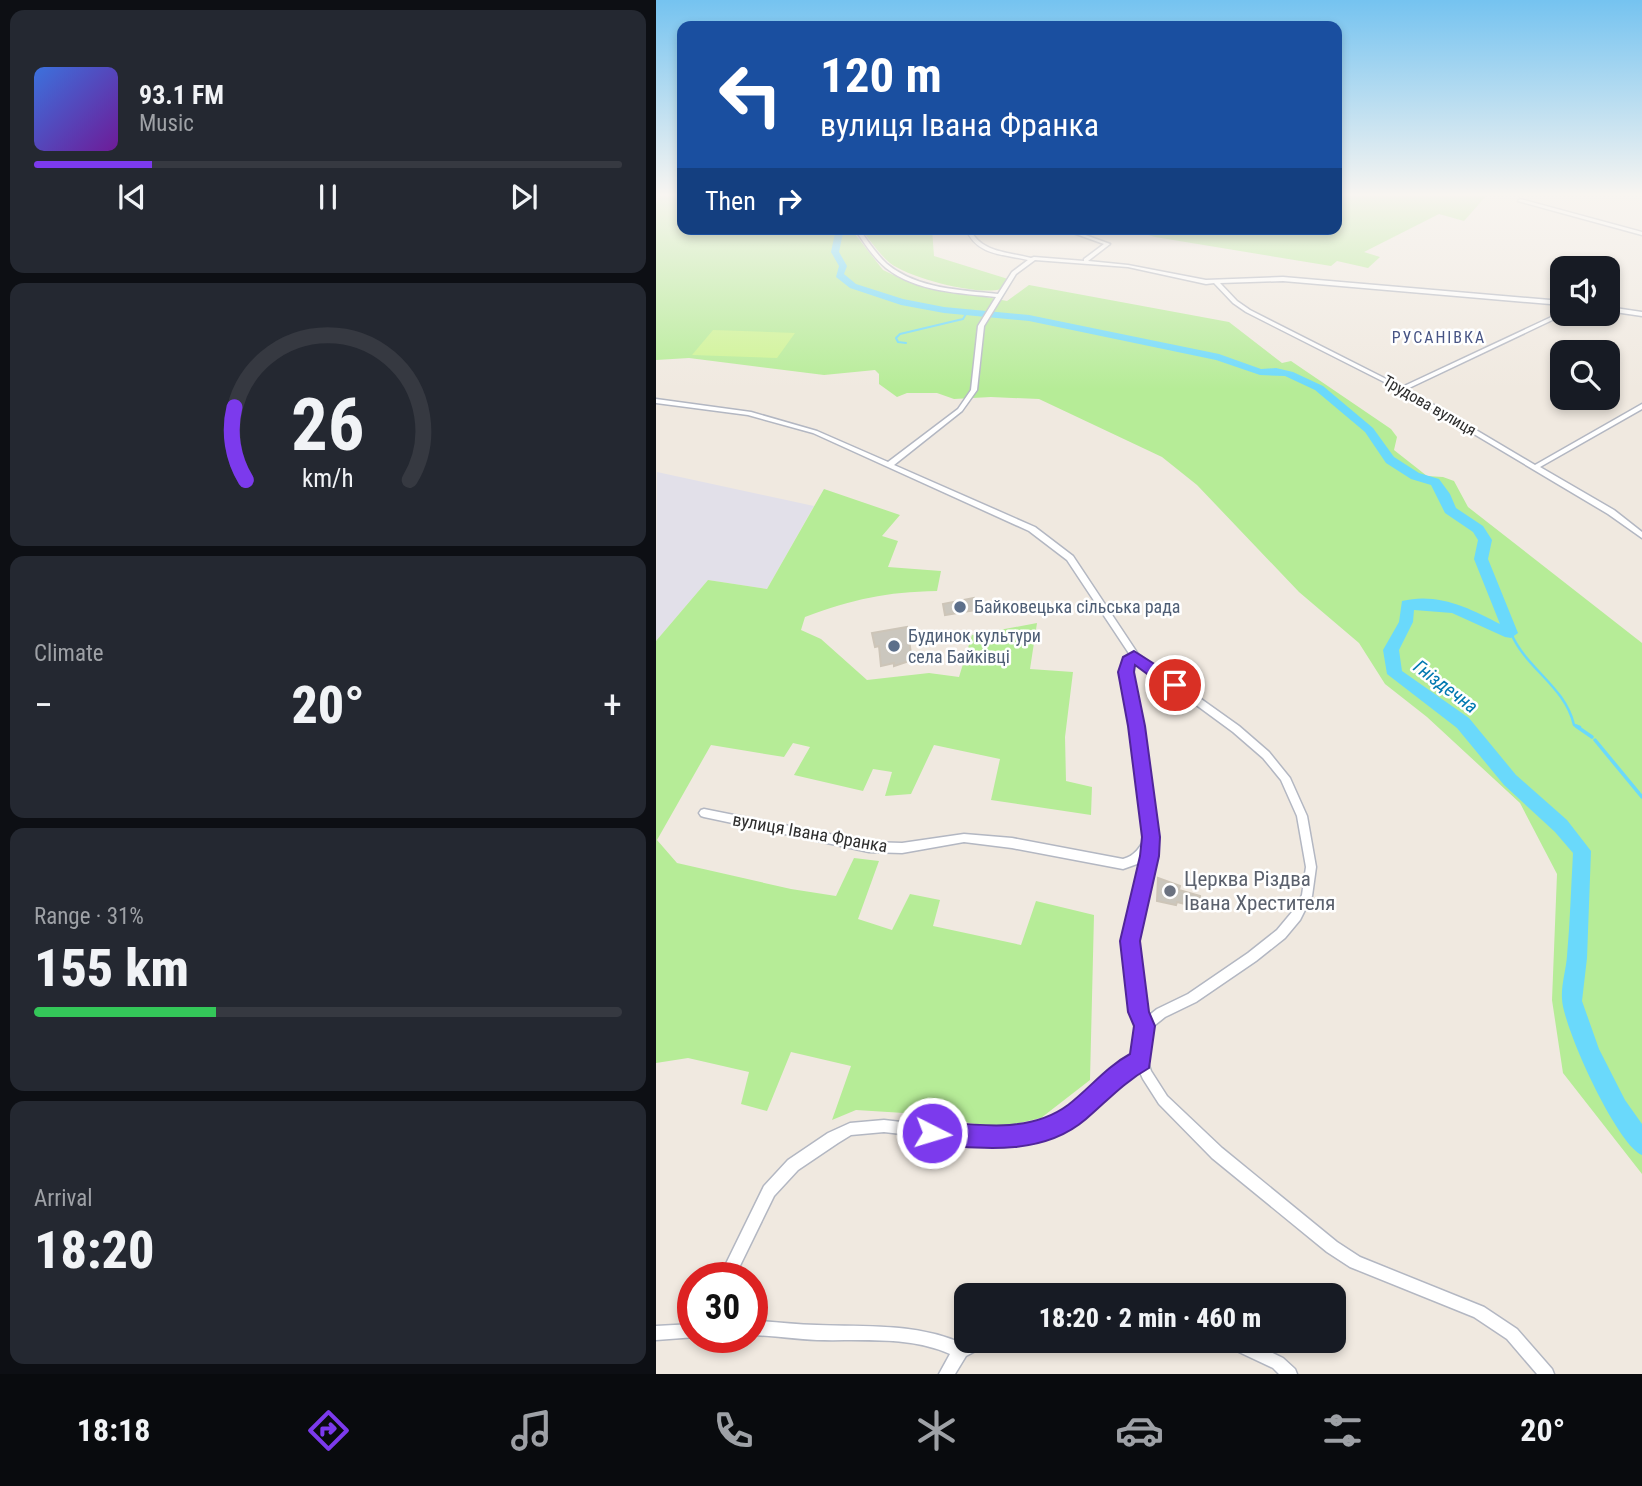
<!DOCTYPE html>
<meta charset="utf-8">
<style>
:root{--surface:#171b24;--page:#242831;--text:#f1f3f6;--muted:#9ea1a6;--line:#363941;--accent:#7c3aed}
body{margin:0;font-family:"Roboto Condensed",sans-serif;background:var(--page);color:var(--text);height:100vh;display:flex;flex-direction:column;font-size:26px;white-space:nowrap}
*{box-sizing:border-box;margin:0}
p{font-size:23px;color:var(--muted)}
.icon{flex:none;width:38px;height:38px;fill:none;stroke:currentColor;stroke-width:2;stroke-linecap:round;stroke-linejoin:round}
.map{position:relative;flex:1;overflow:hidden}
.side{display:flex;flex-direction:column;gap:10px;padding:10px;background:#0d0f14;width:656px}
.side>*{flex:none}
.guide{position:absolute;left:21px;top:21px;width:665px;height:214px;border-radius:14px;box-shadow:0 4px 10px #0003;background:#1a4fa0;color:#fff;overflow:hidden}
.controls{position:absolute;left:894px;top:256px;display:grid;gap:14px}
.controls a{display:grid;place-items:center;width:70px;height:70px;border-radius:14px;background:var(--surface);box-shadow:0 4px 10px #0003;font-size:35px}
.speed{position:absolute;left:21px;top:1262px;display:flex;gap:14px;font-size:35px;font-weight:700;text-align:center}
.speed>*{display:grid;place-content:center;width:91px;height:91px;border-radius:50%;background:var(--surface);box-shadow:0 4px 10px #0003;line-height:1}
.speed .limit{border:10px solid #d22;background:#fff;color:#111}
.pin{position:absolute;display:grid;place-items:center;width:60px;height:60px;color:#fff;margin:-30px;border:4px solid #fff;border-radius:50%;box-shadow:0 2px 7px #0007}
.me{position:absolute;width:77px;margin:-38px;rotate:95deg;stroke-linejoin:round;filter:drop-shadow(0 0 5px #0008)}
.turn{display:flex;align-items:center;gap:24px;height:147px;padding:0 28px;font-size:32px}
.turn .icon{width:91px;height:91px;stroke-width:2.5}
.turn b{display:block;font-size:49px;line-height:60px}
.then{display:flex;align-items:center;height:66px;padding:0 28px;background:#0003;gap:14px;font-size:26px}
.big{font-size:52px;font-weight:800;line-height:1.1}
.side .widget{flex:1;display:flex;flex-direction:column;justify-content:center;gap:10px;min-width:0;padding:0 24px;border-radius:14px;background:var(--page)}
.side .dial{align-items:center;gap:0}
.dial svg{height:182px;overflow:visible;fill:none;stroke:var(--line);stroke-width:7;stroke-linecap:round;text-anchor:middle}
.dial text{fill:var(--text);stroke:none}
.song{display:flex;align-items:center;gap:21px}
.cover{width:84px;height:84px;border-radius:10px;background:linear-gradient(135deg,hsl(220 70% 55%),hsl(280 70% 35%))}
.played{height:7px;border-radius:4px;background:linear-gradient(90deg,var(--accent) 20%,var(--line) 20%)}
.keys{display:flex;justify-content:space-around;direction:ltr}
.heat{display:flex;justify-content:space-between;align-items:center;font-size:38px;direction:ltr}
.charge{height:10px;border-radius:5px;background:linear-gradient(90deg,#34c759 31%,var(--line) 0)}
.trip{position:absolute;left:298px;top:1283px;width:392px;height:70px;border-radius:14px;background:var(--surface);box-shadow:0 4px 10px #0003;font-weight:800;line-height:70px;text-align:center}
.dock{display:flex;height:112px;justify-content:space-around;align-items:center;background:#090b0e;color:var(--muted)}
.dock .icon{width:49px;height:49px}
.dock .active{color:var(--accent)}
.dock b{font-size:32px;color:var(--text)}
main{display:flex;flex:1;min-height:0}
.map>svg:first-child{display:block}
.industrial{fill:#e2e0e9}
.green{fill:#b6ec97}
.pitch{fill:#cdf492}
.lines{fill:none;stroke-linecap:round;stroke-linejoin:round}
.stream-far2{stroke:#6ad9fb;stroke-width:2}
.stream-far1{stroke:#6ad9fb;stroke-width:2.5}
.stream{stroke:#6ad9fb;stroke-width:3.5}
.river{fill:#6ad9fb;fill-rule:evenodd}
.building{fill:#cbc7be;stroke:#cdc5b8;stroke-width:2}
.minor-casing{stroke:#b3b7c2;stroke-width:3}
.minor{fill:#fff;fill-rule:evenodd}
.route{fill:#7c3aed;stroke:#51269a;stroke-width:2}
.service-dot{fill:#5c6f8a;stroke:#fff;stroke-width:2.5}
.worship-dot{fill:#6b7280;stroke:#fff;stroke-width:2.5}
.labels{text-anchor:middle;stroke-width:5;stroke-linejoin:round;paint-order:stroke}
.far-neighbourhood-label{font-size:16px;letter-spacing:2px;fill:#485585;stroke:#fff}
.far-street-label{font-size:16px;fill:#2e2e2e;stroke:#fff}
.service-label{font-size:18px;fill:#4e5e75;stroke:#fff;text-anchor:start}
.street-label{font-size:18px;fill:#2e2e2e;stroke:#fff}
.water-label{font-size:19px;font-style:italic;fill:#0078b0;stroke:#fff}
.near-worship-label{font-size:21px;fill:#5b616d;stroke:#fff;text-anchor:start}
</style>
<main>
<section class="side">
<div class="widget">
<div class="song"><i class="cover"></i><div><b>93.1 FM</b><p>Music</p></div></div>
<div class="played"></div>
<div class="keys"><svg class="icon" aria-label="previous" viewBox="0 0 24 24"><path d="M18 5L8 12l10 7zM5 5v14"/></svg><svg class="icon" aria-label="pause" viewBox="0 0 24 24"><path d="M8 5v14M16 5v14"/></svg><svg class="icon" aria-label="next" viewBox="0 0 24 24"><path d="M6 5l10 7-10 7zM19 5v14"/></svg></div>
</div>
<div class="widget dial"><svg viewBox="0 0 100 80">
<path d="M14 69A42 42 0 1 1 86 69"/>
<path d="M14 69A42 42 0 0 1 9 37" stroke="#7c3aed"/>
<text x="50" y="56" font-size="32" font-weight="700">26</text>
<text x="50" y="72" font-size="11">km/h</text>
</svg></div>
<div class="widget"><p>Climate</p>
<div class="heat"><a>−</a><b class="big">20°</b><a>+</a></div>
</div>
<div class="widget"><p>Range · 31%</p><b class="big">155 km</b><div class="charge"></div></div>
<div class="widget"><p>Arrival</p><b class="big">18:20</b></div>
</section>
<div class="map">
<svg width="986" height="1374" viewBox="0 0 986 1374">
<rect width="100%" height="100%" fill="#f0e9e0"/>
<polygon class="industrial" points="1,472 158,506 111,589 52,580 0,641"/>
<g class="green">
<polygon points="5,196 26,196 26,229 195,229 227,270 252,282 351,301 373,285 573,322 626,363 635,361 735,429 741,437 738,450 771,476 787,477 798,481 812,507 986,643 986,1174 907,1073 896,1000 901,874 864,803 771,717 729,684 703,643 643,592 541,485 506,457 383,399 335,397 298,399 281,393 251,393 241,397 223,384 223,374 219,370 168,375 33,358 0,360 0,203"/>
<polygon points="681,196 830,196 808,221 783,214 708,252 724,257 712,268 681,261 675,266 499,237 472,229 681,229"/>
<path d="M 205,229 L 276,229 L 278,256 L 352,279 L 345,289 C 322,296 253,278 234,263 C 223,254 214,240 205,229 Z"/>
<path d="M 168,489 L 244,515 L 226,536 L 242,541 L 232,567 L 285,571 L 281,591 C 230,592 197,599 149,617 L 145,630 L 165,639 L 211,680 L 273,673 L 303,677 L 316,635 L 381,623 L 374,669 L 417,672 L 409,737 L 410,781 L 436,787 L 435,815 L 335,800 L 344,759 L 278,745 L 255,794 L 229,796 L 236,772 L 217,769 L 207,791 L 138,775 L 154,747 L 137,743 L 128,757 L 55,745 L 1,840 L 21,863 L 135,889 L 180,896 L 198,858 L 223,861 L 202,919 L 236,930 L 254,894 L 284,900 L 277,926 L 365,945 L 380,901 L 438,915 L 434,1080 L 385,1118 L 342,1128 L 264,1114 L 200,1110 L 176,1120 L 195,1066 L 135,1052 L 111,1111 L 85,1104 L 93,1072 L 32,1058 L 0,1063 L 0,641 L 52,580 L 111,589 Z"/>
</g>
<polygon class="pitch" points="57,330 139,333 121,358 36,355"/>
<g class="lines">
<polyline class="stream-far2" points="250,343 242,342 240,338 244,334 307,319 311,312"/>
<path class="stream-far1" d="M 855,633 C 870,669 909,686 918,725 L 924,727"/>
<g class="stream">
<polyline points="920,726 936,737"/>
<polyline points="939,740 986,797"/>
</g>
<path class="river" d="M 175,229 L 184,229 L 187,233 L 183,252 L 191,266 L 188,274 L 200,284 L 247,299 L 288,307 L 373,315 L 563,354 L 605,369 L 620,368 L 637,372 L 667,386 L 717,428 L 738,457 L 763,473 L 783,479 L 794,494 L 800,508 L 827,526 L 836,540 L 832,559 L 862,633 L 855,638 L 849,637 L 796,613 L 758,610 L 757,622 L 743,650 L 746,671 L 813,718 L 860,775 L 911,820 L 935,851 L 931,958 L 926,1001 L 943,1049 L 969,1100 L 986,1124 L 986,1155 C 961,1145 907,1027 906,999 C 905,985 910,970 911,956 C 914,922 915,888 917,853 L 899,832 L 848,785 L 801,728 L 731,674 L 727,650 L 743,622 L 746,601 C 781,592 814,608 844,624 L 818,559 L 822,540 L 817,532 L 789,513 L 775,485 L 755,479 L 730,463 L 709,432 L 659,390 L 629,376 L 604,375 L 560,360 L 373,321 L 288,313 L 245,305 L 194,288 L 180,277 L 183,266 L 175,252 L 179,233 Z"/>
</g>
<g class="building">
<polygon points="318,598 320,610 289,615 287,604"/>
<polygon points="251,627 256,660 238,666 238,663 225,666 223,646 219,647 216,633"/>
<polygon points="502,878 524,886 523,890 544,896 543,903 530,901 529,904 521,902 520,905 501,901"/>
</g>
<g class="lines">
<defs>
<g id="minor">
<polygon points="864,199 986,232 986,235 862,201"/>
<path d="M 199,229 L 203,229 C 212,241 220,254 231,264 C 261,289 305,290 342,294 L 356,272 L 372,260 C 348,254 321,256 310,229 L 314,229 C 325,253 353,252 375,258 L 378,257 L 428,261 L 428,259 L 448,244 L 406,229 L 413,229 L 454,244 L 432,261 L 472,265 L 550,280 L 627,277 L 906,301 L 906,305 L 627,281 L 564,283 L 581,301 L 594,310 L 746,387 L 906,312 L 906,313 L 911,313 L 751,389 L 879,465 L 986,404 L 986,409 L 884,467 L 958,510 L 986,532 L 986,538 L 952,514 L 744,390 L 590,312 L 577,303 L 558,283 L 550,284 L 472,267 L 379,260 L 360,274 L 328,326 L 321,390 L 306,411 L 238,465 L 379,527 L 417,556 L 482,654 L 583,726 L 613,752 L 634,778 L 651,816 L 660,867 L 656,896 L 644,920 L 629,938 L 600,961 L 540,1002 L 509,1017 L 494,1029 L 491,1060 L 495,1071 L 511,1096 L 566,1148 L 681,1242 L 704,1257 L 828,1307 L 861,1329 L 896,1369 L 898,1374 L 881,1374 L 851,1339 L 818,1317 L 694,1267 L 671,1252 L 556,1158 L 503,1104 L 487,1079 L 482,1068 L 469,1075 L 424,1117 L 396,1134 L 341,1145 L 228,1132 L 195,1135 L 182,1143 L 142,1170 L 118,1196 L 78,1278 L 63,1278 L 108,1186 L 132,1160 L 172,1133 L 194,1123 L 228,1120 L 341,1133 L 394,1122 L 416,1109 L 461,1067 L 479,1057 L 482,1026 L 477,1012 L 468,941 L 489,857 L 481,864 L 467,869 L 356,848 L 308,842 L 246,853 L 213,852 L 48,817 L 45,816 L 43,813 L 45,810 L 48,809 L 213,842 L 246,843 L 308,834 L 356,838 L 467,859 C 479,856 484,847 490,837 L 476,727 L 466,672 L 468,661 L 474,655 L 411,560 L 373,531 L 157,433 L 92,415 L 0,403 L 0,399 L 95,412 L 161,431 L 232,462 L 302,409 L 315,390 L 322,326 L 340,297 C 304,293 260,292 230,268 C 217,257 208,243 199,229 ZM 479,660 L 577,732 L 607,758 L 625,780 L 641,816 L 650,867 L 646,895 L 636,912 L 621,930 L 592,953 L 532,994 L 501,1009 L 491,1017 L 480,941 L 499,856 L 500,837 L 486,727 L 474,672 L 476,663 Z"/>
<polygon points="952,307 986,312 986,316 952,311"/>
<path d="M 96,1321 C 118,1321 139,1325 161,1325 C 210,1327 259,1323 305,1343 L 310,1340 L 333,1340 L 331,1345 L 310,1356 L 299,1374 L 283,1374 L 294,1354 C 254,1336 204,1341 161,1340 C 139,1339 118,1336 96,1335 Z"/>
<polygon points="37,1324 37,1337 40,1337 0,1340 0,1326"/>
<polygon points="566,1340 590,1340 627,1358 639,1369 641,1374 623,1374 617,1368 568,1345"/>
</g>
</defs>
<use href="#minor" class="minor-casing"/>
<use href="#minor" class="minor"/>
</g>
<linearGradient id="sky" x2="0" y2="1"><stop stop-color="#75c3f0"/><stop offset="0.5" stop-color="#f8f5f1"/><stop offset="1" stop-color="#f8f5f1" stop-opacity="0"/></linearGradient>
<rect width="986" height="389" fill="url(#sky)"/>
<path class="route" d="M 478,651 L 525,681 L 527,685 L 519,692 L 513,690 L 479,665 L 478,672 L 489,726 L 504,837 L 503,856 L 484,941 L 493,1012 L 499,1026 L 493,1068 C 468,1082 451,1101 430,1119 C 387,1156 328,1149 276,1144 L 267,1141 L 264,1133 L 267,1125 L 276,1121 C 321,1125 373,1134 412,1105 C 434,1088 450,1067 474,1054 L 478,1026 L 472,1012 L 464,941 L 484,856 L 486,837 L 472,726 L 462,672 L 467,657 Z"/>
<g class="service-dot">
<circle cx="304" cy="607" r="7"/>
<circle cx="238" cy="646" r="7"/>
</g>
<circle class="worship-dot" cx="514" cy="891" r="7"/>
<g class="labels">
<g class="far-neighbourhood-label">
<text x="783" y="343">РУСАНІВКА</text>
</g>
<g class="far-street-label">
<text transform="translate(774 405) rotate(30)" y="6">Трудова вулиця</text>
</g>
<g class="service-label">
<text x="318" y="613">Байковецька сільська рада</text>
<text x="252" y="642">Будинок культури<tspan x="252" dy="21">села Байківці</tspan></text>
</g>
<g class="street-label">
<text transform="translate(154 833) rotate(10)" y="6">вулиця Івана Франка</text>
</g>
<g class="water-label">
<text transform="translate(790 686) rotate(37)" y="7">Гніздечна</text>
</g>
<g class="near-worship-label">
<text x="528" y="886">Церква Різдва<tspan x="528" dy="24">Івана Хрестителя</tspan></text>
</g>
</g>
</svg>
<div class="controls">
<a><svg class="icon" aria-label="sound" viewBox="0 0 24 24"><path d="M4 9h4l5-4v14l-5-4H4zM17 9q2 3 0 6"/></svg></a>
<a><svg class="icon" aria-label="search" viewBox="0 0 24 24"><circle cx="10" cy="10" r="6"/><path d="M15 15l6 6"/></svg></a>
</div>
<div class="speed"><div class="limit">30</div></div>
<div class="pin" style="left:519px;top:685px;background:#d93025"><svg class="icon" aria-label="arrive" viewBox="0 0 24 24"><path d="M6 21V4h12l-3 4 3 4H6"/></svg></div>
<svg class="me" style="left:276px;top:1133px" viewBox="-20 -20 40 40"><circle r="17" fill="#7c3aed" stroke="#fff" stroke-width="3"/><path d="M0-11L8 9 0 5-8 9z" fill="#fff"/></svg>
<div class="trip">18:20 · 2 min · 460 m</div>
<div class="guide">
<div class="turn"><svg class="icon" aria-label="left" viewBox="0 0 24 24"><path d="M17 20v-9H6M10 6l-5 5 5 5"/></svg><div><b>120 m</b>вулиця Івана Франка</div></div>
<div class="then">Then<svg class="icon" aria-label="right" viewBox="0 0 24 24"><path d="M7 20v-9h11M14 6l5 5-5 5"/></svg></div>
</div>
</div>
</main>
<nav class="dock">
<b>18:18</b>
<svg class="icon active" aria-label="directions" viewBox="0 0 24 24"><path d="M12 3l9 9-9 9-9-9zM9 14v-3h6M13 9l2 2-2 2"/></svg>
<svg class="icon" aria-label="music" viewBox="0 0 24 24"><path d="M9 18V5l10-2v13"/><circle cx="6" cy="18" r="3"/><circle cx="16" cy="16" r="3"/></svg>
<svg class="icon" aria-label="phone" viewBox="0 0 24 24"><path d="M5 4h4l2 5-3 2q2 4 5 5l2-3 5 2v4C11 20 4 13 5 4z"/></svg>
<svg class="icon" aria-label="climate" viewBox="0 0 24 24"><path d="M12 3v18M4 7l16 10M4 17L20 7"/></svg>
<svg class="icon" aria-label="car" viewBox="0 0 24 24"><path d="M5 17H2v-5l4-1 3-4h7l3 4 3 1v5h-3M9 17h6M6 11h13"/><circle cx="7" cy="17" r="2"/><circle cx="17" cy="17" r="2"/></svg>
<svg class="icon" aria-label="filters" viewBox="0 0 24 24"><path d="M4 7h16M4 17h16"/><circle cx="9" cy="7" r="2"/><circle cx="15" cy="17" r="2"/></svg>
<b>20°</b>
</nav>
